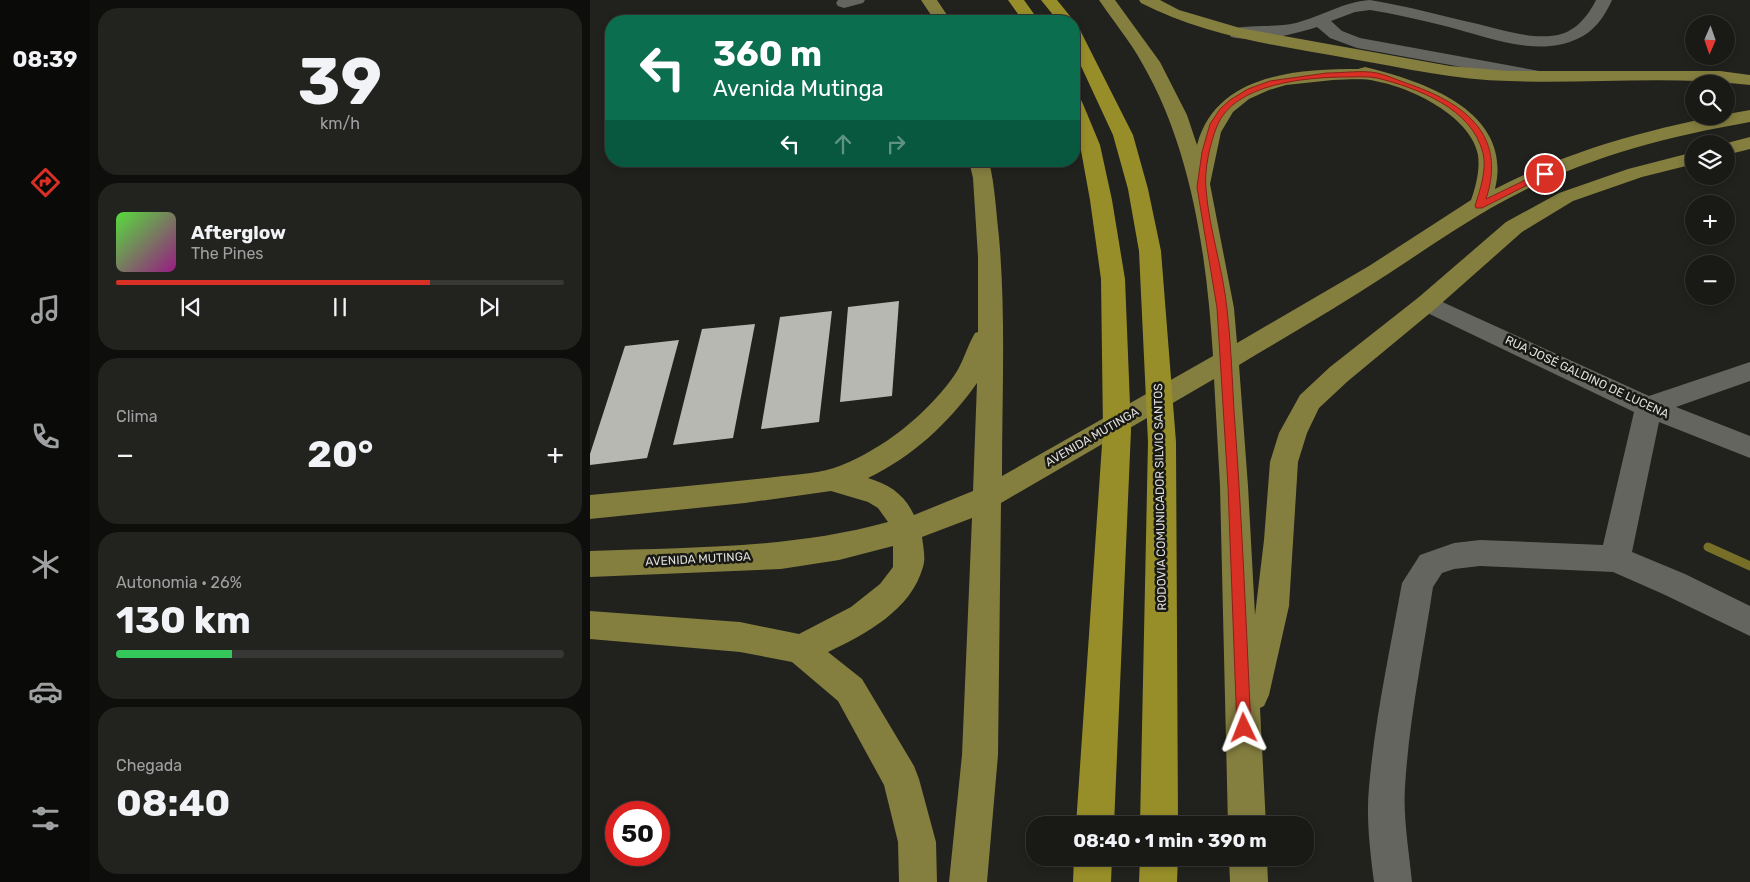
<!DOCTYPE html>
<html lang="pt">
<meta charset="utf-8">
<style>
:root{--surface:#191916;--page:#22221f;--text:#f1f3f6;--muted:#9fa0a1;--line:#373835;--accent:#d93025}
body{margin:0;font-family:Rubik,sans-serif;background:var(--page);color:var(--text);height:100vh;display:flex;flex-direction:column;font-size:19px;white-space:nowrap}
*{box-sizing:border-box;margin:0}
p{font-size:16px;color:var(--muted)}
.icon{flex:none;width:28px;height:28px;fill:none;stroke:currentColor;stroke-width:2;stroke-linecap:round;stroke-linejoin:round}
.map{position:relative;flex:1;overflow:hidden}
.panel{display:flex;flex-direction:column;gap:8px;padding:8px;background:#0e0e0c;width:500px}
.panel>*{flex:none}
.guide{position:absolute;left:15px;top:15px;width:475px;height:152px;border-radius:20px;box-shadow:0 2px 8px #0003,0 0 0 1px var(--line);background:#0b6e4f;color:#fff;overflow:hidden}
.needle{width:32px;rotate:182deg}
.tools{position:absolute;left:1095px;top:15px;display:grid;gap:10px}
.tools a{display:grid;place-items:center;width:50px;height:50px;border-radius:50%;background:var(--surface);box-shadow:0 2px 8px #0003,0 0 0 1px var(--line);font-size:25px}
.speed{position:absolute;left:15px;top:801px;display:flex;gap:10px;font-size:25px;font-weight:700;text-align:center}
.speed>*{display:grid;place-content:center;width:65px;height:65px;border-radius:50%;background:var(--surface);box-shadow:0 2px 8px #0003,0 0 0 1px var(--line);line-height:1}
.speed .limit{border:8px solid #d22;background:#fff;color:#111}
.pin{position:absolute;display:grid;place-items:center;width:42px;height:42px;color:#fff;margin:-21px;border:2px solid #fff;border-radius:50%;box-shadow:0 1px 5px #0007}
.me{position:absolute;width:55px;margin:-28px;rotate:358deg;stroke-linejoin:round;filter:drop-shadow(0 0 4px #0008)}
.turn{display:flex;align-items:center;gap:18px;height:105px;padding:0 25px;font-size:22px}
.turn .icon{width:65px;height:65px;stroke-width:2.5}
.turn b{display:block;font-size:35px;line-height:42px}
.lanes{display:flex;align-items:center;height:48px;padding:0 25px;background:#0003;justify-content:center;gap:25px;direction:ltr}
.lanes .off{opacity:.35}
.big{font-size:38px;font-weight:700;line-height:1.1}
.panel .tile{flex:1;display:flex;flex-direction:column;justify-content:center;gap:8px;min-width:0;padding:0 18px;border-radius:20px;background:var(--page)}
.panel .dial{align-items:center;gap:0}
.dial b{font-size:65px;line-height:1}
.song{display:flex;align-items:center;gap:15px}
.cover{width:60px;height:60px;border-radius:8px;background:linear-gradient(135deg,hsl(110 70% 55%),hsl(310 70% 35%))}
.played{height:5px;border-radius:2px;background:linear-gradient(90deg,var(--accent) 70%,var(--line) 70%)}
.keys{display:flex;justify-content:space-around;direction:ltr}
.heat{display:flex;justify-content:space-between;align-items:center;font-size:28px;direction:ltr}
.charge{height:8px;border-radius:4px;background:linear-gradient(90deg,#34c759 26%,var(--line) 0)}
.trip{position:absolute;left:436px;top:816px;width:288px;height:50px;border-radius:20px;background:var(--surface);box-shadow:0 2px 8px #0003,0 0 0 1px var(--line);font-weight:700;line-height:50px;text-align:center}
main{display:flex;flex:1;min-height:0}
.tab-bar{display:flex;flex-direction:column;width:90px;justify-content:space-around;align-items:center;background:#0a0a09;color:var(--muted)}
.tab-bar .icon{width:35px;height:35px}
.tab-bar .on{color:var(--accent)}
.tab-bar b{font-size:22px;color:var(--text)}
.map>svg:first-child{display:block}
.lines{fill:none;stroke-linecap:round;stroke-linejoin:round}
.stream{stroke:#776f28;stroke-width:9}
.building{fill:#b8b8b2}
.minor{fill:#65655f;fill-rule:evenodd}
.major{fill:#847e3f;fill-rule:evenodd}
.highway{fill:#988e29;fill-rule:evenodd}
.route{fill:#d93025;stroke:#8d1f18}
.labels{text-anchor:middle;stroke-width:5;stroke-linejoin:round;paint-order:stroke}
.street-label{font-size:12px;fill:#dfdedb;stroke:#181814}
</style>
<main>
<nav class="tab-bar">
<b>08:39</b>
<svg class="icon on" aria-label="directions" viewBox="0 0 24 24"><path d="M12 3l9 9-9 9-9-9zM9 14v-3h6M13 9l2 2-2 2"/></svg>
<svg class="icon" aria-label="music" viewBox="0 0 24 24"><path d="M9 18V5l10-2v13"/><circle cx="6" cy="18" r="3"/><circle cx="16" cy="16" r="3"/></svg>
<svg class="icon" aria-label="phone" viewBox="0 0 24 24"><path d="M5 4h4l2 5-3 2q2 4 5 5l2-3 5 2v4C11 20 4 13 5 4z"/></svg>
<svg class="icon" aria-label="climate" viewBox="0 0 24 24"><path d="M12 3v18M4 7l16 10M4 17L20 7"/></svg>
<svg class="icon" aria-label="car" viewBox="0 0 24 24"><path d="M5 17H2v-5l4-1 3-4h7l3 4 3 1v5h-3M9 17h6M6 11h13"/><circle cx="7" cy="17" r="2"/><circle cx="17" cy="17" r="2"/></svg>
<svg class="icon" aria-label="filters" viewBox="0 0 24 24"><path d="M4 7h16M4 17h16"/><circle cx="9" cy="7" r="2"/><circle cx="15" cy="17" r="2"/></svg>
</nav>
<section class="panel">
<div class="tile dial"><b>39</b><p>km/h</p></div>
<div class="tile">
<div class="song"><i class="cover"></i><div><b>Afterglow</b><p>The Pines</p></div></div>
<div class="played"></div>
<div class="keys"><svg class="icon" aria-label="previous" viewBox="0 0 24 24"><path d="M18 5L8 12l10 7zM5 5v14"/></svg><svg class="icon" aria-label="pause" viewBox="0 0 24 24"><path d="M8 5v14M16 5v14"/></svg><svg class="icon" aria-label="next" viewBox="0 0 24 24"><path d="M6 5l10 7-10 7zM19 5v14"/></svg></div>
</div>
<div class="tile"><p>Clima</p>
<div class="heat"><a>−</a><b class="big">20°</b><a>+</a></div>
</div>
<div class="tile"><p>Autonomia · 26%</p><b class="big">130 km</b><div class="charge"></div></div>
<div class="tile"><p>Chegada</p><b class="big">08:40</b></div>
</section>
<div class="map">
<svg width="1160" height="882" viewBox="0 0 1160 882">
<rect width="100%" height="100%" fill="#21211d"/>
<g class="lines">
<polyline class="stream" points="1118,547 1160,566"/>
</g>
<g class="building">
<polygon points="309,301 302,396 250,402 258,307"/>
<polygon points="242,311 229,422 171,429 190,317"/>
<polygon points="165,324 143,438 83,445 112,329"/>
<polygon points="89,340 57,458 0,465 0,454 35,346"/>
</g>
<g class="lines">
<g class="minor">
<polygon points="248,0 275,0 273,3 254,8 248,6 246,3"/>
<path d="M 780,0 C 817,6 852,16 888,24 C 913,30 942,40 968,35 C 986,31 998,16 1006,0 L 1022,0 C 1015,16 1004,32 987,39 C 947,58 895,36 855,26 C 830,20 805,14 780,10 L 765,12 L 741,21 L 752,31 L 770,38 L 955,72 L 958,76 L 955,80 L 949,81 L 767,48 L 740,38 L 727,27 C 702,35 668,43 641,37 L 639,33 L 641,29 C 662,24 685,28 706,23 C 732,16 753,2 780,0 Z"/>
<path d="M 837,295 L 1059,396 L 1160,362 L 1160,381 L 1086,407 L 1160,436 L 1160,458 L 1069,422 L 1042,552 L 1095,574 L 1160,606 L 1160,636 L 1073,594 L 1023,572 L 890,566 L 864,569 L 852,573 L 843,587 C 833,653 819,720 815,787 C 813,818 819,851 822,882 L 784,882 C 780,851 776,818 779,787 C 785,718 800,650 812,583 L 830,555 L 864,543 L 890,540 L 1013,545 L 1044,412 L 829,309 L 825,303 L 829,297 Z"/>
</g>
<g class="major">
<polygon points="331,0 347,0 361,21 345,21"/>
<path d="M 509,0 L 525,0 L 570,62 L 597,115 L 607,145 C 626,74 706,69 768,69 L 775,67 C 833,81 924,111 905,189 C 985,147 1075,125 1160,110 L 1160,122 C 1080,136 1002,156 929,193 C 883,216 841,246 798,274 C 749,306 699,335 649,365 L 658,486 L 665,615 L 674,540 L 680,462 L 689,433 L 710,395 L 740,367 L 829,297 L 916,222 L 969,193 L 1038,169 L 1104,152 L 1104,164 L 1052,177 L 983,201 L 932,232 L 845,309 L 758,381 L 729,408 L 717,433 L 708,462 L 699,606 L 679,695 L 674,706 L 670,708 L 676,825 L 638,825 L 630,486 L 624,379 L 411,503 L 408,755 L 397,882 L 359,882 L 372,755 L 382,518 L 332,537 C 333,546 336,558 333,567 C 321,610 276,634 238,652 L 272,679 L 324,766 L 329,779 L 346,842 L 347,882 L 309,882 L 308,842 L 294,785 L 248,701 L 202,662 L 150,652 L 0,639 L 0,611 L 150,622 L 209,634 L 261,607 L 290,584 L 303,567 L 303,546 L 249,560 L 191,569 L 0,577 L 0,551 C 100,547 200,549 298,522 L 288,508 L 278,502 L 241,491 L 155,503 L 0,519 L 0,495 C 62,489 123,484 185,477 C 207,474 231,474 252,465 C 294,448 334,416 361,380 C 373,365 376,348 385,333 L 388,332 L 388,257 L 383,178 L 379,161 L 399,161 C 405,186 406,211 409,237 C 416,316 412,396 412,476 L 623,356 C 617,258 602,149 552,63 C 540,41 523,21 509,0 ZM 743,80 C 756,80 772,78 785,81 C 820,87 881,116 888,155 C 890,170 886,186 881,200 L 779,266 L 647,343 L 644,308 L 620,184 L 631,132 L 643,112 L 659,99 L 679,90 L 696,85 ZM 387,383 L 383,491 L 324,515 C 314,494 300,485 278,478 C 322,457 359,423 387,383 Z"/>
<path d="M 549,0 L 570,0 L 589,10 L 650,28 L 860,66 L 918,71 L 1130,71 L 1160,75 L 1160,85 C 1080,75 999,84 919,81 C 866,80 814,68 762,59 C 690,46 617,37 551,3 Z"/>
<polygon points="1160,137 1160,149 1136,155 1136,144 1133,144"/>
<polygon points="639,858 677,858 678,882 640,882"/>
</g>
<g class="highway">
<polygon points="418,0 434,0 449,21 433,21"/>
<polygon points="451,0 467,0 484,21 468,21"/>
<polygon points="484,29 490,30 492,34 543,135 558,189 571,251 586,442 588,825 550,825 558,442 549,251 538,189 523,135 484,51"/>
<polygon points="484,98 491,100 493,104 510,145 522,200 535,279 541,430 524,825 486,825 513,430 511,279 500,200 490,145 484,128"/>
<polygon points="484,858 522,858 521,882 483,882"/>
<polygon points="550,858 588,858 587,882 549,882"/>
</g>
</g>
<path class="route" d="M 737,73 C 753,73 772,70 787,73 C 797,75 807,80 816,83 C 872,102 918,133 896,199 L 952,172 L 959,174 L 892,208 L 886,208 L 885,206 C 890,190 897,170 893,153 C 882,108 827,88 787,78 C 778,76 767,77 757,77 C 718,77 644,83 627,126 C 620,144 614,169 616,189 C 619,229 633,269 637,309 C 641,343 642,377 644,411 C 652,517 656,623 661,728 L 659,733 L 654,736 L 649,733 L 647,728 L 638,486 L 627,308 L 607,187 L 612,152 L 620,124 L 630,109 L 640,100 L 658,89 L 680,81 Z"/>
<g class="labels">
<g class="street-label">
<text transform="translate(997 377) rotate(25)" y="4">RUA JOSÉ GALDINO DE LUCENA</text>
<text transform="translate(502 437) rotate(-30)" y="4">AVENIDA MUTINGA</text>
<text transform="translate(570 497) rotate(-91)" y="4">RODOVIA COMUNICADOR SILVIO SANTOS</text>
<text transform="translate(108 559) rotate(-3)" y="4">AVENIDA MUTINGA</text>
</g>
</g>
</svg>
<div class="tools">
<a><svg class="needle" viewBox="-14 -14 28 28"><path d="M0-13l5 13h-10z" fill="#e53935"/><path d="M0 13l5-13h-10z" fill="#9fa0a1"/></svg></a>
<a><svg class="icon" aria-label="search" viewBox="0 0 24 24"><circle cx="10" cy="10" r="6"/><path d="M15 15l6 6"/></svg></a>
<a><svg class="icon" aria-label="layers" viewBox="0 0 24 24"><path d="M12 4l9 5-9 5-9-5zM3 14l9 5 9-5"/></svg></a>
<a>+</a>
<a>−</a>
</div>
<div class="speed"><div class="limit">50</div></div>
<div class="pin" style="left:955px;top:174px;background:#d93025"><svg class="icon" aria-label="arrive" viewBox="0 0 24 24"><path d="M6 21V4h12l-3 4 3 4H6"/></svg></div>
<svg class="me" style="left:654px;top:728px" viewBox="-20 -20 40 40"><path d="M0-17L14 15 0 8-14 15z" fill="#d93025" stroke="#fff" stroke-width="4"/></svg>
<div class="trip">08:40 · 1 min · 390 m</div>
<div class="guide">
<div class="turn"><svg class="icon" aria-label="left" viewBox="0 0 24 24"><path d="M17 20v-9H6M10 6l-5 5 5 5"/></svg><div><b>360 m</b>Avenida Mutinga</div></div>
<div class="lanes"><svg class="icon" aria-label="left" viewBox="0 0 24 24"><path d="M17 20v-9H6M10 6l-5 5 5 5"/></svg><svg class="icon off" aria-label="ahead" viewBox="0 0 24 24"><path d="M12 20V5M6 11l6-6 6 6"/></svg><svg class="icon off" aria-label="right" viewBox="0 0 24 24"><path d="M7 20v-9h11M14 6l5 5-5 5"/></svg></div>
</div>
</div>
</main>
